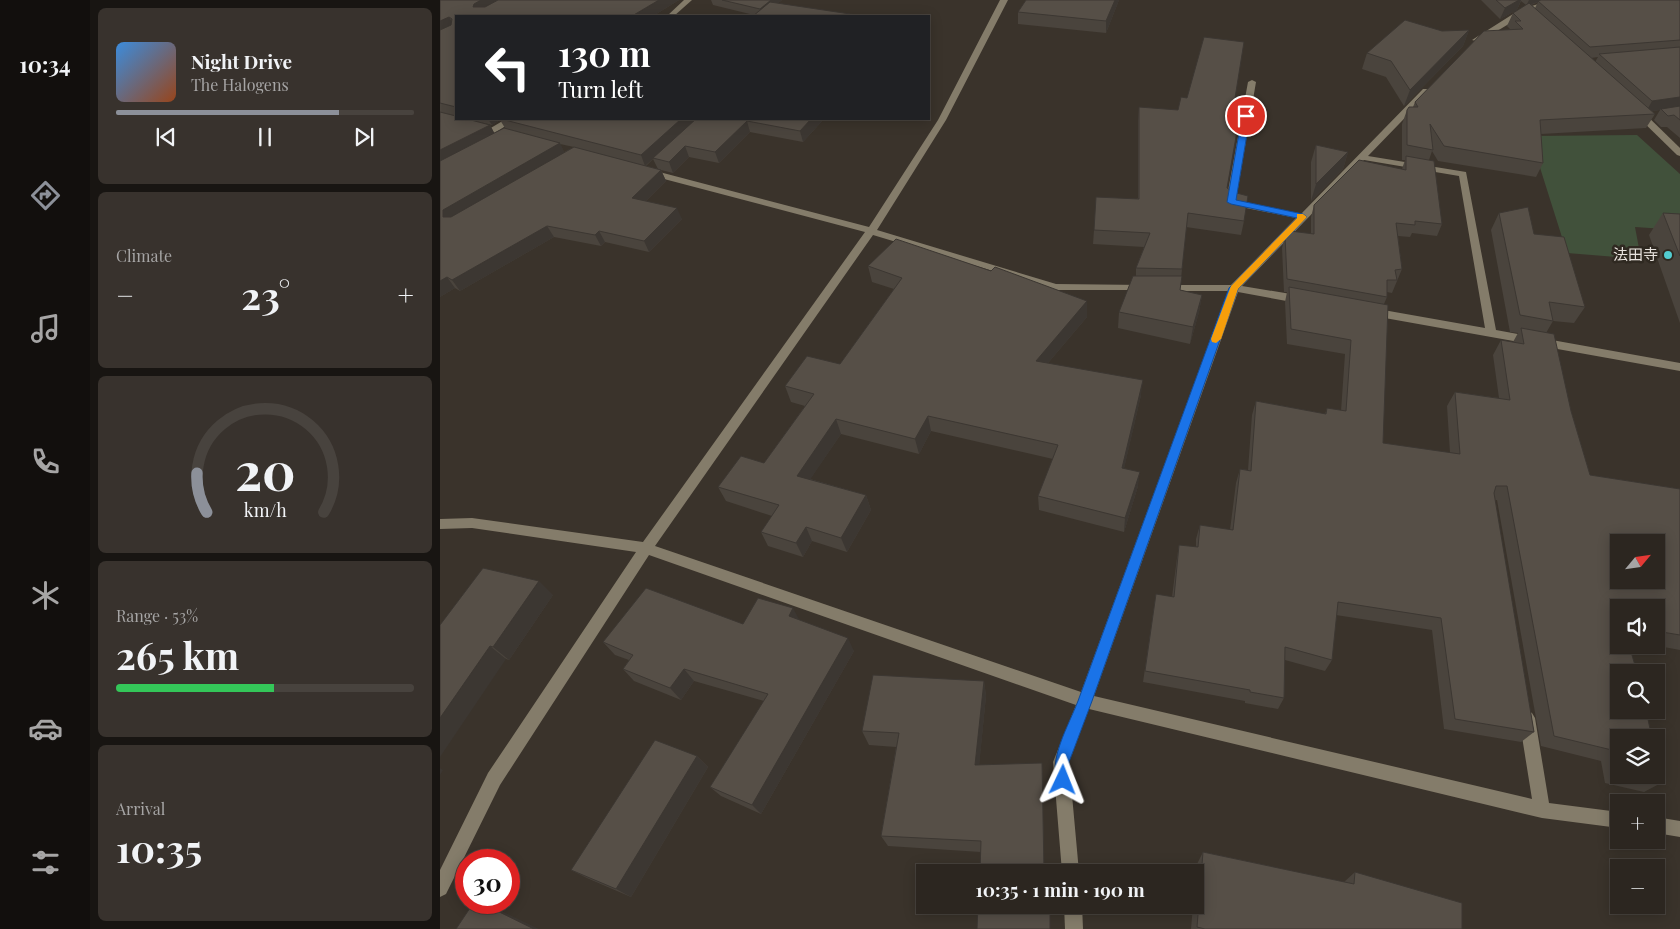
<!DOCTYPE html>
<meta charset="utf-8">
<style>
:root{--surface:#2c2620;--page:#38322d;--text:#f1f3f6;--muted:#a6a5a5;--line:#48433e;--accent:#8c9099}
body{margin:0;font-family:"Playfair Display","Noto Sans JP",serif;background:var(--page);color:var(--text);height:100vh;display:flex;flex-direction:column;font-size:19px;white-space:nowrap}
*{box-sizing:border-box;margin:0}
p{font-size:16px;color:var(--muted)}
.icon{flex:none;width:28px;height:28px;fill:none;stroke:currentColor;stroke-width:2;stroke-linecap:round;stroke-linejoin:round}
.map{position:relative;flex:1;overflow:hidden}
.side{display:flex;flex-direction:column;gap:8px;padding:8px;background:#181512;width:350px}
.side>*{flex:none}
.guide{position:absolute;left:15px;top:15px;width:475px;height:105px;border-radius:0px;box-shadow:0 2px 12px #0003,0 0 0 1px var(--line);background:#202124;color:#fff;overflow:hidden}
.needle{width:32px;rotate:61deg}
.buttons{position:absolute;left:1170px;top:534px;display:grid;gap:10px}
.buttons a{display:grid;place-items:center;width:55px;height:55px;border-radius:0px;background:var(--surface);box-shadow:0 2px 12px #0003,0 0 0 1px var(--line);font-size:25px}
.speed{position:absolute;left:15px;top:849px;display:flex;gap:10px;font-size:25px;font-weight:700;text-align:center}
.speed>*{display:grid;place-content:center;width:65px;height:65px;border-radius:50%;background:var(--surface);box-shadow:0 2px 12px #0003,0 0 0 1px var(--line);line-height:1}
.speed .limit{border:8px solid #d22;background:#fff;color:#111}
.pin{position:absolute;display:grid;place-items:center;width:42px;height:42px;color:#fff;margin:-21px;border:2px solid #fff;border-radius:50%;box-shadow:0 1px 5px #0007}
.me{position:absolute;width:55px;margin:-28px;rotate:2deg;stroke-linejoin:round;filter:drop-shadow(0 0 4px #0008)}
.turn{display:flex;align-items:center;gap:18px;height:105px;padding:0 20px;font-size:22px}
.turn .icon{width:65px;height:65px;stroke-width:2.5}
.turn b{display:block;font-size:35px;line-height:42px}
.big{font-size:38px;font-weight:700;line-height:1.1}
.side .widget{flex:1;display:flex;flex-direction:column;justify-content:center;gap:8px;min-width:0;padding:0 18px;border-radius:8px;background:var(--page)}
.side .dial{align-items:center;gap:0}
.dial svg{height:130px;overflow:visible;fill:none;stroke:var(--line);stroke-width:7;stroke-linecap:round;text-anchor:middle}
.dial text{fill:var(--text);stroke:none}
.song{display:flex;align-items:center;gap:15px}
.cover{width:60px;height:60px;border-radius:8px;background:linear-gradient(135deg,hsl(210 70% 55%),hsl(20 70% 35%))}
.played{height:5px;border-radius:2px;background:linear-gradient(90deg,var(--accent) 75%,var(--line) 75%)}
.keys{display:flex;justify-content:space-around;direction:ltr}
.heat{display:flex;justify-content:space-between;align-items:center;font-size:28px;direction:ltr}
.charge{height:8px;border-radius:4px;background:linear-gradient(90deg,#34c759 53%,var(--line) 0)}
.trip{position:absolute;left:476px;top:864px;width:288px;height:50px;border-radius:0px;background:var(--surface);box-shadow:0 2px 12px #0003,0 0 0 1px var(--line);font-weight:700;line-height:50px;text-align:center}
main{display:flex;flex:1;min-height:0}
.tabs{display:flex;flex-direction:column;width:90px;justify-content:space-around;align-items:center;background:#120f0d;color:var(--muted)}
.tabs .icon{width:35px;height:35px}
.tabs .current{color:var(--accent)}
.tabs b{font-size:22px;color:var(--text)}
.map>svg:first-child{display:block}
.green{fill:#41513b}
.lines{fill:none;stroke-linecap:round;stroke-linejoin:round}
.minor{fill:#847c6a;fill-rule:evenodd}
.wall{fill:#4a443d;fill-rule:evenodd}
.shaded-wall{fill:#3c3732}
.building{fill:#564f47;stroke:#3c3732;fill-rule:evenodd}
.route{fill:#1a73e8;stroke:#114b97}
.slow{fill:#f59e0b}
.poi-dot{fill:#52ccd0;stroke:#2f2921;stroke-width:2}
.labels{text-anchor:middle;stroke-width:5;stroke-linejoin:round;paint-order:stroke}
.poi-label{font-size:15px;fill:#e8e3de;stroke:#2f2921;text-anchor:end}
</style>
<main>
<nav class="tabs">
<b>10:34</b>
<svg class="icon current" aria-label="directions" viewBox="0 0 24 24"><path d="M12 3l9 9-9 9-9-9zM9 14v-3h6M13 9l2 2-2 2"/></svg>
<svg class="icon" aria-label="music" viewBox="0 0 24 24"><path d="M9 18V5l10-2v13"/><circle cx="6" cy="18" r="3"/><circle cx="16" cy="16" r="3"/></svg>
<svg class="icon" aria-label="phone" viewBox="0 0 24 24"><path d="M5 4h4l2 5-3 2q2 4 5 5l2-3 5 2v4C11 20 4 13 5 4z"/></svg>
<svg class="icon" aria-label="climate" viewBox="0 0 24 24"><path d="M12 3v18M4 7l16 10M4 17L20 7"/></svg>
<svg class="icon" aria-label="car" viewBox="0 0 24 24"><path d="M5 17H2v-5l4-1 3-4h7l3 4 3 1v5h-3M9 17h6M6 11h13"/><circle cx="7" cy="17" r="2"/><circle cx="17" cy="17" r="2"/></svg>
<svg class="icon" aria-label="filters" viewBox="0 0 24 24"><path d="M4 7h16M4 17h16"/><circle cx="9" cy="7" r="2"/><circle cx="15" cy="17" r="2"/></svg>
</nav>
<section class="side">
<div class="widget">
<div class="song"><i class="cover"></i><div><b>Night Drive</b><p>The Halogens</p></div></div>
<div class="played"></div>
<div class="keys"><svg class="icon" aria-label="previous" viewBox="0 0 24 24"><path d="M18 5L8 12l10 7zM5 5v14"/></svg><svg class="icon" aria-label="pause" viewBox="0 0 24 24"><path d="M8 5v14M16 5v14"/></svg><svg class="icon" aria-label="next" viewBox="0 0 24 24"><path d="M6 5l10 7-10 7zM19 5v14"/></svg></div>
</div>
<div class="widget"><p>Climate</p>
<div class="heat"><a>−</a><b class="big">23°</b><a>+</a></div>
</div>
<div class="widget dial"><svg viewBox="0 0 100 80">
<path d="M14 69A42 42 0 1 1 86 69"/>
<path d="M14 69A42 42 0 0 1 8 45" stroke="#8c9099"/>
<text x="50" y="56" font-size="32" font-weight="700">20</text>
<text x="50" y="72" font-size="11">km/h</text>
</svg></div>
<div class="widget"><p>Range · 53%</p><b class="big">265 km</b><div class="charge"></div></div>
<div class="widget"><p>Arrival</p><b class="big">10:35</b></div>
</section>
<div class="map">
<svg width="1240" height="929" viewBox="0 0 1240 929">
<rect width="100%" height="100%" fill="#3a332b"/>
<polygon class="green" points="1197,135 1240,174 1240,230 1195,227 1201,259 1127,253 1090,136"/>
<g class="lines">
<g class="minor">
<polygon points="244,0 252,0 234,16 227,16"/>
<polygon points="560,0 568,0 506,120 437,230 616,284 704,285 709,288 708,290 616,290 433,235 215,546 641,692 788,291 724,291 719,288 724,285 791,285 856,218 791,205 786,202 808,82 812,80 816,82 796,200 861,214 983,89 989,89 989,93 928,156 1026,172 1056,330 1240,363 1240,371 928,315 927,312 932,308 1045,328 1019,176 924,160 802,286 863,296 868,300 867,302 863,304 798,292 654,696 1092,799 1079,718 1082,713 1087,710 1092,713 1095,718 1109,803 1179,812 1179,828 1102,818 649,709 629,762 639,872 622,872 613,762 636,705 209,555 60,785 6,894 0,897 0,870 48,773 196,552 32,528 0,529 0,519 32,518 203,542 425,232 205,174 203,172 208,169 429,227 498,120"/>
<polygon points="1112,0 1123,0 1087,13 1039,42 1032,40 1081,9"/>
<polygon points="1194,109 1200,109 1240,148 1240,156 1237,155 1194,113"/>
<polygon points="66,119 76,119 55,133 49,133 49,129"/>
<polygon points="1216,817 1240,821 1240,837 1216,833"/>
<polygon points="624,905 642,905 643,929 625,929"/>
</g>
</g>
<g class="wall">
<path d="M 0,0 L 239,0 L 213,16 L 16,16 L 16,116 L 50,125 L 54,133 L 65,128 L 60,120 L 52,125 L 27,119 L 384,119 L 363,142 L 310,132 L 279,163 L 249,157 L 233,173 L 221,170 L 226,181 L 206,201 L 242,219 L 209,252 L 165,242 L 161,246 L 114,237 L 20,291 L 15,288 L 0,297 ZM 120,144 L 134,147 L 124,152 ZM 213,159 L 218,169 L 206,166 Z"/>
<polygon points="271,0 342,0 338,3 314,15 273,5"/>
<polygon points="679,0 666,33 578,24 578,12"/>
<path d="M 1041,0 L 1240,0 L 1240,138 L 1227,127 L 1221,127 L 1214,120 L 1220,110 L 1212,111 L 1215,114 L 1206,128 L 1101,134 L 1103,163 L 1096,177 L 998,161 L 992,151 L 989,160 L 1002,224 L 997,236 L 972,233 L 970,237 L 958,236 L 962,269 L 952,293 L 947,292 L 947,297 L 944,304 L 943,443 L 1010,453 L 1007,406 L 1015,392 L 1059,398 L 1053,355 L 1061,340 L 1073,342 L 1078,333 L 1070,332 L 1051,230 L 1059,213 L 1094,234 L 1145,307 L 1134,323 L 1113,321 L 1106,333 L 1131,411 L 1150,475 L 1240,489 L 1240,650 L 1213,645 L 1216,645 L 1216,608 L 1179,608 L 1179,775 L 1216,775 L 1221,783 L 1204,792 L 1165,783 L 1161,761 L 1101,746 L 1057,500 L 1055,500 L 1094,732 L 1081,742 L 1004,729 L 992,630 L 896,615 L 892,660 L 885,671 L 845,660 L 844,698 L 838,709 L 805,703 L 805,701 L 703,682 L 716,594 L 732,597 L 737,558 L 739,545 L 756,547 L 756,539 L 760,525 L 790,530 L 796,483 L 800,469 L 808,470 L 812,415 L 816,401 L 885,414 L 887,408 L 901,411 L 905,354 L 847,344 L 845,302 L 847,292 L 844,292 L 842,248 L 845,236 L 871,233 L 871,217 L 874,205 L 962,169 L 965,160 L 962,160 L 962,124 L 967,110 L 973,107 L 975,102 L 1071,30 L 1067,26 L 1073,13 L 1086,5 L 1081,1 L 1077,10 L 1060,19 ZM 1098,2 L 1095,8 L 1091,5 L 1096,3 ZM 1158,57 L 1155,62 L 1151,58 Z"/>
<polygon points="1029,30 1023,46 964,106 946,77 922,69 927,53"/>
<polygon points="699,107 787,188 804,221 801,235 746,227 740,290 762,295 759,312 750,344 678,328 679,312 696,276 696,268 704,247 653,244 654,230 698,198 698,120"/>
<polygon points="876,145 908,152 903,169 871,201 871,162"/>
<polygon points="1223,213 1240,214 1240,323 1209,235"/>
<polygon points="428,266 647,317 608,363 701,395 684,468 698,486 684,532 599,510 598,496 613,459 491,431 479,454 401,434 370,479 426,495 431,510 407,552 372,541 363,557 328,546 321,532 332,516 286,501 278,487 324,463 365,406 351,402 345,386 400,364 454,289 432,282"/>
<polygon points="113,595 69,660 66,659 0,625"/>
<polygon points="359,620 414,651 321,814 281,796 270,787 324,701 254,681 241,700 194,681 183,669 189,660 175,655 163,642 303,624"/>
<polygon points="544,681 546,696 539,765 602,763 604,872 540,872 541,852 448,846 441,836 456,747 429,745 422,731"/>
<polygon points="257,756 268,767 191,897 147,878 131,870"/>
<polygon points="763,852 904,882 915,872 1022,929 751,929 753,905 755,905 755,883 757,864"/>
</g>
<g class="shaded-wall">
<polygon points="41,0 65,0 39,14 33,7 34,4"/>
<polygon points="219,0 239,0 213,16 192,16"/>
<polygon points="331,0 342,0 322,16 320,9"/>
<polygon points="675,0 679,0 666,33 666,21"/>
<polygon points="1079,0 1081,0 1077,10 1060,19 1065,8"/>
<polygon points="1089,0 1106,0 1098,1 1098,2 1086,6"/>
<polygon points="9,17 15,27 0,34 0,21"/>
<polygon points="1029,30 1023,46 964,106 970,90"/>
<polygon points="1240,97 1240,108 1221,109 1220,110 1206,112 1212,101"/>
<polygon points="48,119 59,119 60,120 52,125"/>
<polygon points="241,119 257,119 205,166 201,155"/>
<polygon points="371,119 384,119 363,142 360,131"/>
<polygon points="307,121 310,132 279,163 275,152"/>
<polygon points="50,125 56,136 0,165 0,150"/>
<polygon points="120,143 125,154 11,221 3,217 3,210"/>
<polygon points="245,146 249,157 233,173 229,162"/>
<polygon points="908,152 903,169 871,201 876,184"/>
<polygon points="221,170 226,181 198,209 192,198"/>
<polygon points="237,208 242,219 209,252 204,241"/>
<polygon points="107,226 114,237 20,291 12,280"/>
<polygon points="159,231 165,242 161,246 155,235"/>
<polygon points="7,277 15,288 0,297 0,281"/>
<polygon points="762,295 759,312 750,344 753,327"/>
<polygon points="647,301 647,317 597,376 596,361"/>
<polygon points="703,380 701,395 681,482 682,468"/>
<polygon points="488,416 491,431 479,454 475,439"/>
<polygon points="396,419 401,434 363,490 357,476"/>
<polygon points="700,472 698,486 684,532 685,518"/>
<polygon points="426,495 431,510 407,552 401,538"/>
<polygon points="366,527 372,541 363,557 356,543"/>
<polygon points="99,581 113,595 69,660 53,647"/>
<polygon points="353,608 360,621 349,616"/>
<polygon points="408,638 414,651 321,814 312,805"/>
<polygon points="50,646 66,659 0,757 0,718"/>
<polygon points="244,669 254,681 241,700 230,688"/>
<polygon points="544,681 546,696 538,778 535,765"/>
<polygon points="257,756 268,767 191,897 176,889"/>
<polygon points="0,768 3,770 0,775"/>
<polygon points="39,902 55,908 99,929 94,929"/>
</g>
<g class="building">
<polygon points="0,0 41,0 34,4 33,7 45,7 58,0 219,0 192,16 16,16 16,107 0,103 0,30 11,25 12,19 9,17 0,21"/>
<polygon points="282,0 331,0 320,9"/>
<polygon points="586,0 675,0 666,21 578,12"/>
<polygon points="1056,0 1079,0 1065,8"/>
<polygon points="1101,0 1240,0 1240,40 1150,47 1098,1"/>
<polygon points="330,2 417,15 415,16 313,16"/>
<polygon points="1089,3 1215,114 1100,120 1103,163 1004,146 990,124 993,150 967,145 967,110 969,107 978,107 975,102 1044,31 1083,29 1075,21 1081,21 1073,13"/>
<polygon points="965,20 1002,31 1029,30 970,90 951,61 927,53"/>
<polygon points="764,37 804,42 790,129 797,131 787,188 793,192 808,196 804,221 748,213 742,269 696,268 710,233 654,230 656,197 699,199 699,107 738,110 741,97 747,98"/>
<polygon points="1240,47 1240,97 1212,101 1159,54"/>
<polygon points="1240,106 1240,120 1234,115 1228,116 1221,109"/>
<polygon points="0,112 16,116 16,119 27,119 50,125 0,150"/>
<polygon points="61,119 241,119 201,155"/>
<polygon points="256,119 371,119 360,131 307,121 275,152 245,146 229,162 213,158"/>
<polygon points="64,128 120,143 3,210 3,217 11,217 134,147 221,170 192,198 237,208 204,241 159,231 155,235 107,226 12,280 7,277 0,281 0,161"/>
<polygon points="876,145 908,152 876,184"/>
<polygon points="966,156 994,161 1002,224 975,221 975,225 956,223 962,269 955,270 957,280 947,280 947,297 847,279 845,236 850,231 874,234 874,205 919,160 966,170"/>
<polygon points="1088,207 1094,234 1124,237 1145,307 1109,302 1113,321 1080,315 1059,213"/>
<polygon points="1223,213 1240,214 1240,256"/>
<polygon points="456,239 551,271 555,267 647,301 596,361 703,380 682,468 700,472 685,518 598,496 618,445 488,416 475,439 396,419 357,476 426,495 401,538 366,527 356,543 321,532 339,505 278,487 301,456 324,463 374,394 345,386 367,356 400,364 462,278 428,266"/>
<polygon points="693,276 742,276 740,290 762,295 753,327 679,312"/>
<path d="M 849,287 L 948,305 L 943,443 L 1020,454 L 1015,392 L 1070,400 L 1061,340 L 1084,344 L 1081,328 L 1114,334 L 1131,411 L 1150,475 L 1240,489 L 1240,635 L 1216,631 L 1216,608 L 1179,608 L 1179,645 L 1189,645 L 1197,672 L 1179,672 L 1179,710 L 1206,710 L 1212,738 L 1179,738 L 1179,767 L 1176,751 L 1114,736 L 1067,486 L 1056,486 L 1054,493 L 1094,732 L 1015,719 L 1001,618 L 898,602 L 892,660 L 845,647 L 844,698 L 810,692 L 810,690 L 705,671 L 716,594 L 734,597 L 739,545 L 758,547 L 760,525 L 793,530 L 800,469 L 811,471 L 816,401 L 886,414 L 887,408 L 906,411 L 911,340 L 851,329 ZM 1179,542 L 1216,542 L 1216,580 L 1179,580 Z"/>
<polygon points="43,568 99,581 53,647 50,646 0,718 0,625"/>
<polygon points="206,588 303,624 318,598 353,608 349,616 408,638 312,805 270,787 328,694 244,669 230,688 183,669 193,655 163,642"/>
<polygon points="433,675 544,681 535,765 602,763 604,872 540,872 541,841 441,836 459,733 422,731"/>
<polygon points="215,740 257,756 176,889 131,870"/>
<polygon points="1216,761 1221,783 1188,775 1216,775"/>
<polygon points="763,852 914,884 915,872 1022,903 1022,929 765,929 757,927"/>
<polygon points="34,902 39,902 94,929 16,929"/>
<polygon points="538,905 610,905 610,929 537,929"/>
</g>
<path class="route" d="M 806,114 L 810,116 L 796,200 L 863,214 L 867,217 L 798,289 L 652,701 L 629,762 L 630,780 L 628,785 L 623,787 L 618,785 C 607,761 629,725 638,701 L 789,288 L 857,218 L 791,204 L 787,202 L 802,116 Z"/>
<polygon class="slow" points="857,214 863,214 867,217 798,289 781,339 776,343 772,342 771,339 791,286 857,218"/>
<circle class="poi-dot" cx="1228" cy="255" r="5"/>
<g class="labels">
<g class="poi-label">
<text x="1218" y="260">法田寺</text>
</g>
</g>
</svg>
<div class="buttons">
<a><svg class="needle" viewBox="-14 -14 28 28"><path d="M0-13l5 13h-10z" fill="#e53935"/><path d="M0 13l5-13h-10z" fill="#a6a5a5"/></svg></a>
<a><svg class="icon" aria-label="sound" viewBox="0 0 24 24"><path d="M4 9h4l5-4v14l-5-4H4zM17 9q2 3 0 6"/></svg></a>
<a><svg class="icon" aria-label="search" viewBox="0 0 24 24"><circle cx="10" cy="10" r="6"/><path d="M15 15l6 6"/></svg></a>
<a><svg class="icon" aria-label="layers" viewBox="0 0 24 24"><path d="M12 4l9 5-9 5-9-5zM3 14l9 5 9-5"/></svg></a>
<a>+</a>
<a>−</a>
</div>
<div class="speed"><div class="limit">30</div></div>
<div class="pin" style="left:806px;top:116px;background:#d93025"><svg class="icon" aria-label="arrive" viewBox="0 0 24 24"><path d="M6 21V4h12l-3 4 3 4H6"/></svg></div>
<svg class="me" style="left:623px;top:780px" viewBox="-20 -20 40 40"><path d="M0-17L14 15 0 8-14 15z" fill="#1a73e8" stroke="#fff" stroke-width="4"/></svg>
<div class="trip">10:35 · 1 min · 190 m</div>
<div class="guide">
<div class="turn"><svg class="icon" aria-label="left" viewBox="0 0 24 24"><path d="M17 20v-9H6M10 6l-5 5 5 5"/></svg><div><b>130 m</b>Turn left</div></div>
</div>
</div>
</main>
